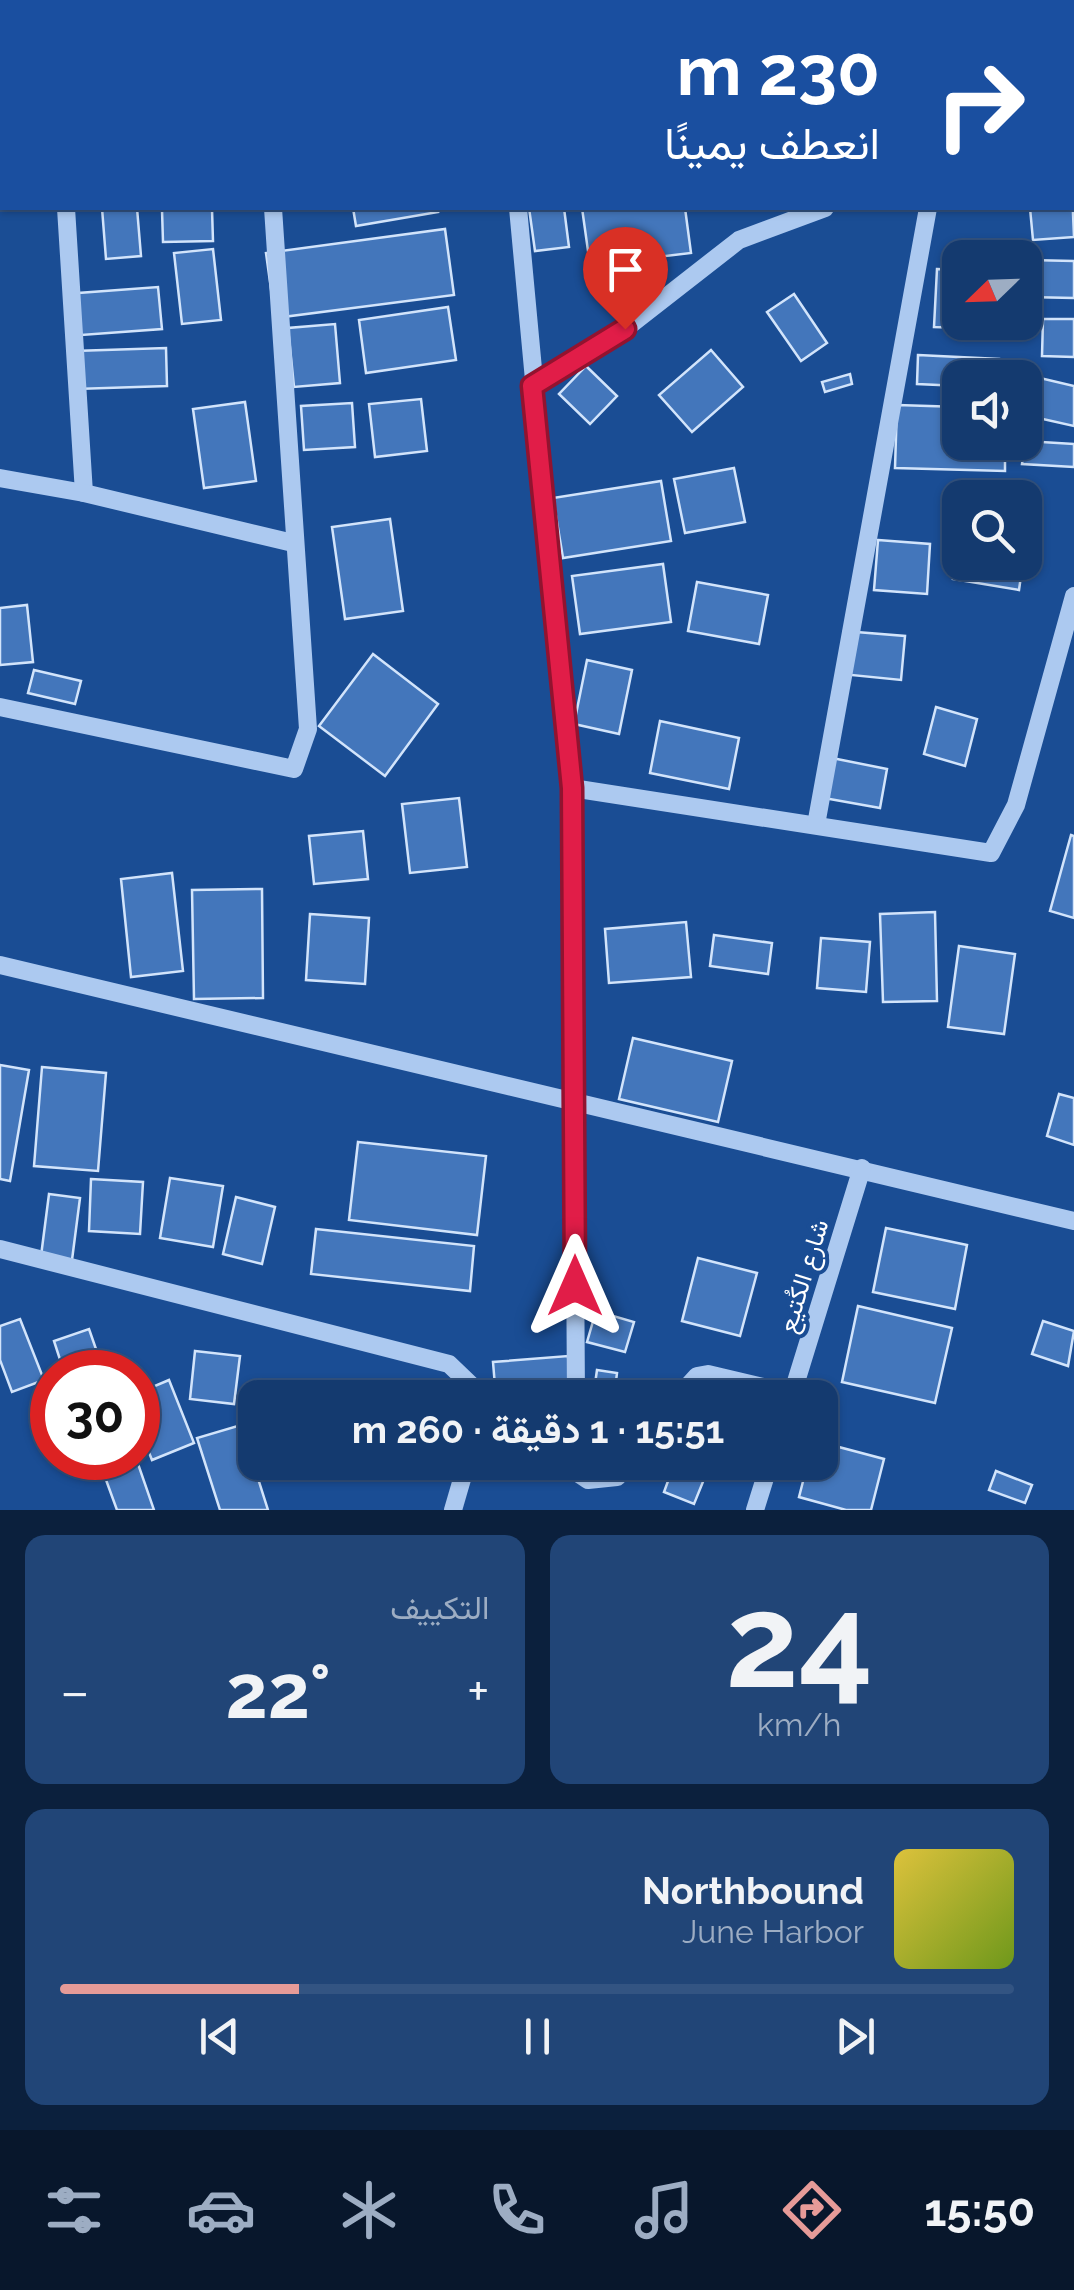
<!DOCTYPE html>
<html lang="ar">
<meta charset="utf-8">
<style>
:root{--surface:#143a6f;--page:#214577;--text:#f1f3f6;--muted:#9dadc3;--line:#335482;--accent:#e69b98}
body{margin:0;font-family:Raleway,Vazirmatn,sans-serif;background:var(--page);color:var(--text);direction:rtl;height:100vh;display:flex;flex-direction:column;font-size:38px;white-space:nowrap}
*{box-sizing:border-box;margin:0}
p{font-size:32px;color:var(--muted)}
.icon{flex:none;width:55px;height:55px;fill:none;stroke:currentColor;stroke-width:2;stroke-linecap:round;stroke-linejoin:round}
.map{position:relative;height:1510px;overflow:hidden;direction:ltr}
.details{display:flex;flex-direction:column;gap:25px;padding:25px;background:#0b203d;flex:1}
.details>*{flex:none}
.top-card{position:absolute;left:0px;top:0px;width:1075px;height:210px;box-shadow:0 2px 8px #0004,0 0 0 2px var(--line);direction:rtl;background:#1a4fa0;color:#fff;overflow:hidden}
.needle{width:65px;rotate:247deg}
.buttons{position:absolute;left:942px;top:240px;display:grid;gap:20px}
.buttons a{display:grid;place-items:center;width:100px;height:100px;border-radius:20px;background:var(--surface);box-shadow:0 2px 8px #0004,0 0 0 2px var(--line);font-size:50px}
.speed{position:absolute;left:30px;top:1350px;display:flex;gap:20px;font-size:50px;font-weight:700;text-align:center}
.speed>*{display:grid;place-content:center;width:130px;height:130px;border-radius:50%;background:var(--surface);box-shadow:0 2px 8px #0004,0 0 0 2px var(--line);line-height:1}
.speed .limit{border:15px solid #d22;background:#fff;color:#111}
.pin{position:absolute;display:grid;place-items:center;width:85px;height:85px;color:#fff;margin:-102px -42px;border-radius:50% 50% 50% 0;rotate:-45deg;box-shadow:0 0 10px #0007}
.pin .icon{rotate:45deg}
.me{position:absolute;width:110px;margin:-55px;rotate:0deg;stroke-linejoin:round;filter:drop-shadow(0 0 8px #0008)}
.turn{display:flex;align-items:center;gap:35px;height:210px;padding:0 30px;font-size:45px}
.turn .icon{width:130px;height:130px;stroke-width:2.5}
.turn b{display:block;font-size:70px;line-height:85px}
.big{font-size:75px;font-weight:700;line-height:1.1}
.details .tile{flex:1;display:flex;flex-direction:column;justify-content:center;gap:15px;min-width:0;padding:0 35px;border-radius:20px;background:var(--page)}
.details .dial{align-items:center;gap:0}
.dial b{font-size:130px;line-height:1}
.song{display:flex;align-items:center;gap:30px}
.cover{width:120px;height:120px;border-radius:15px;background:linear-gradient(135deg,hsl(50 70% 55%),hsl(80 70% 35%))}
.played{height:10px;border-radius:5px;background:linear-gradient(90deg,var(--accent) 25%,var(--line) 25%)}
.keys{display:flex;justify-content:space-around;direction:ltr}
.heat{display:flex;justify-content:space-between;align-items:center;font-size:55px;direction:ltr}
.details .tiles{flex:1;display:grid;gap:25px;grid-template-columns:1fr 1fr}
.tile:last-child{grid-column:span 2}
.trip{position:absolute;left:238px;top:1380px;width:600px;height:100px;border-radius:20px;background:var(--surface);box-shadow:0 2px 8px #0004,0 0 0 2px var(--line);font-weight:700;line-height:100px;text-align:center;direction:rtl}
.tab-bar{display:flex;height:160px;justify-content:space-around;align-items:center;background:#08172c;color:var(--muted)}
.tab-bar .icon{width:70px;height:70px}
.tab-bar .selected{color:var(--accent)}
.tab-bar b{font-size:45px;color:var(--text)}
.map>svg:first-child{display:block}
.building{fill:#4376bb;stroke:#d2e4fb;stroke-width:2.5}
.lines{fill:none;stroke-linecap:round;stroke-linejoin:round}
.minor{stroke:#acc9f0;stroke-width:18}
.route-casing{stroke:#92132f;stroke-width:25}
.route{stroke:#e11d48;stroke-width:18}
.labels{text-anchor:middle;stroke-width:8;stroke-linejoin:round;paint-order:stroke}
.street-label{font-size:25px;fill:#fff;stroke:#1a4d94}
</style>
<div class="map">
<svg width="1074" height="1510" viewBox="0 0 1074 1510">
<rect width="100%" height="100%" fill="#1a4d94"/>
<g class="building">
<rect x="111" y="0" width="51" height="2"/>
<polygon points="267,0 319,0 320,2 267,2"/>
<polygon points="704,0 746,0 747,2 705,2"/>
<rect x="788" y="0" width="59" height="2"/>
<polygon points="1072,190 1074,237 1033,240 1030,208 1072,208"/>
<polygon points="102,208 137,208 141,256 106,259"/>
<polygon points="353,208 437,208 438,212 356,226"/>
<polygon points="529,208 564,208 569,247 535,251"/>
<polygon points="582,208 685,208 691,253 590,265"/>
<polygon points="212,209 213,241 163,242 162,210"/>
<polygon points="445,229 454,295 275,318 266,253"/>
<polygon points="213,249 221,320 182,324 174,253"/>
<polygon points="1029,260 1074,261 1074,298 1028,297"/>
<polygon points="937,269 960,270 960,322 998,322 998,329 934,327"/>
<polygon points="158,287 162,329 68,336 65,294"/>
<polygon points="794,294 827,343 801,361 767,312"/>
<polygon points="448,307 456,360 366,373 359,320"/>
<polygon points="1043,319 1074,319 1074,357 1042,356"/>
<polygon points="335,324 340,383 294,387 288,328"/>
<polygon points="166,348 167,386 76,389 74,351"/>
<polygon points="711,350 743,387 692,432 659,395"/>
<polygon points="918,355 999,359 998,378 960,378 960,386 917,384"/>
<polygon points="586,366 617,396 590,424 559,394"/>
<polygon points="850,374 852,384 825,392 822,382"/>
<polygon points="1023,374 1074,386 1074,426 1025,415"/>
<polygon points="421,399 427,451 375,457 369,404"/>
<polygon points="245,402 256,481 204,488 193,409"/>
<polygon points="352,403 355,447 304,450 301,406"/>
<polygon points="897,405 960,407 960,442 1005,442 1005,471 895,468"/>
<polygon points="1025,441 1074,444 1074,467 1022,464"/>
<polygon points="734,468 745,522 685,533 674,479"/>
<polygon points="661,481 671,541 563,558 553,498"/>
<polygon points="390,519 403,611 345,619 332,527"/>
<polygon points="960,537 960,562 1023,562 1019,590 953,579"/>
<polygon points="878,540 930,544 927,594 874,590"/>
<polygon points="663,564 671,622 580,634 572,576"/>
<polygon points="697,582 768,595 759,644 688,631"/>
<polygon points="27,605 33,662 0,665 0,608"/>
<polygon points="844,631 905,636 901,680 841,674"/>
<polygon points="373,654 438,704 385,776 319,726"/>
<polygon points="587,660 632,670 619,734 574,724"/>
<polygon points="34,670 81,681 75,704 28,693"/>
<polygon points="936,707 977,719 965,766 924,754"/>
<polygon points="660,721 739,738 729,789 650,773"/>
<polygon points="832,758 887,769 880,808 824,798"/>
<polygon points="459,798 467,867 410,873 402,804"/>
<polygon points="363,831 368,879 314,884 309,836"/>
<polygon points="1071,835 1074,836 1074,918 1050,911"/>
<polygon points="172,873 183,971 131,977 121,879"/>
<polygon points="262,889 263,998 194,999 192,890"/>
<polygon points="935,912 937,1001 883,1002 880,914"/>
<polygon points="310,914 369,918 365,984 306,980"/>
<polygon points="686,922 691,977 609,983 605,929"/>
<polygon points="714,935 772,943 768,974 710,966"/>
<polygon points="821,938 870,942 866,992 817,988"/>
<polygon points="959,946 1015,954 1004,1034 948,1027"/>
<polygon points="633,1038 732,1061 718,1122 619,1099"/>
<polygon points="0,1065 29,1070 10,1181 0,1179"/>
<polygon points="42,1067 106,1073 98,1171 34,1166"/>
<polygon points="1059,1094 1074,1098 1074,1145 1047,1136"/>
<polygon points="358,1142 486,1156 477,1235 349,1220"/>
<polygon points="170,1178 223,1186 213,1247 160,1238"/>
<polygon points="91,1179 143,1182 140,1234 89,1231"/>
<polygon points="49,1194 80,1198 72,1260 41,1256"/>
<polygon points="236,1197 275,1207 262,1264 223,1254"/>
<polygon points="886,1228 967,1245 955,1309 873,1292"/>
<polygon points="316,1229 474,1246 470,1291 311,1274"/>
<polygon points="698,1258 757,1273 740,1336 682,1321"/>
<polygon points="858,1306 952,1328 935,1403 842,1382"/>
<polygon points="596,1311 634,1322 625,1352 587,1342"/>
<polygon points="20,1319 44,1380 12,1392 0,1360 0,1326"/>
<polygon points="1043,1321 1074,1331 1068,1366 1032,1354"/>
<polygon points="89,1329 104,1372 64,1372 54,1341"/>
<polygon points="195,1351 240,1356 234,1404 190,1399"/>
<polygon points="568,1356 571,1398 496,1398 493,1362"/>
<polygon points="597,1370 617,1373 614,1398 593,1398"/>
<polygon points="169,1380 194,1443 152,1460 138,1425 138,1393"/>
<polygon points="241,1425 268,1510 220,1510 197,1438"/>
<polygon points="820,1442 884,1459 871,1510 846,1510 799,1497 808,1462 820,1462"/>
<polygon points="98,1458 136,1458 154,1510 117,1510"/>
<polygon points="675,1462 711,1462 694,1504 664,1492"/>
<polygon points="996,1471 1032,1485 1025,1503 989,1490"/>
</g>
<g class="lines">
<g class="minor">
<polyline points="53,0 53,2"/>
<polyline points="260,0 260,2"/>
<polyline points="502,0 502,2"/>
<polyline points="524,2 535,0"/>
<polyline points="1072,141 1074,141"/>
<polyline points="66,208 84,493"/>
<polyline points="518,208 572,788 576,1398"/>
<polyline points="532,386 625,329 739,240 825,208"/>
<polyline points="0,478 84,493 293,543"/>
<polyline points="0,707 294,769 308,729 273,208"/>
<polyline points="572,788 991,853 1016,805 1074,596"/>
<polyline points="816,825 928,208"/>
<polyline points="0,965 1074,1221"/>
<polyline points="0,1249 449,1364 473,1387 477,1398"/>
<polyline points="677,1398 697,1376 708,1374 793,1394"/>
<polyline points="791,1398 862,1168"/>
<polyline points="577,1462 579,1474 588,1480 617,1477 631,1462"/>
<polyline points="453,1510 467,1462"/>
<polyline points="755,1510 770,1462"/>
</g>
</g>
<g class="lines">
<defs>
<polyline id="route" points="575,1286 572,788 532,386 625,329"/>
</defs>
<use href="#route" class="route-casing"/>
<use href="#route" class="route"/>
</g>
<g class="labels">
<g class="street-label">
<text transform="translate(803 1276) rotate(-73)" y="9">شارع الكُتيع</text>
</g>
</g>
</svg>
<div class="buttons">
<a><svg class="needle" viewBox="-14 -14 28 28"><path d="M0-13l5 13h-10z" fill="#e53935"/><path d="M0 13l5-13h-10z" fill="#9dadc3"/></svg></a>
<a><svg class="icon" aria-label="sound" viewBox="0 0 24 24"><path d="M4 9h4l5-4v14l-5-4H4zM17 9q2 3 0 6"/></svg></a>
<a><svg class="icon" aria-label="search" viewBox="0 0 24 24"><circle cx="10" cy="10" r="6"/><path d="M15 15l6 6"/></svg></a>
</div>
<div class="speed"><div class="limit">30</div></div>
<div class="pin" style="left:625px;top:329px;background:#d93025"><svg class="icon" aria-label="arrive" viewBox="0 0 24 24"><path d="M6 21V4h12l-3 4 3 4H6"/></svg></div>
<svg class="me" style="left:575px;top:1286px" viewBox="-20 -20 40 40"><path d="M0-17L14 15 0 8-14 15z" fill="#e11d48" stroke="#fff" stroke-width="4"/></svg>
<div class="trip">15:51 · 1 دقيقة · 260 m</div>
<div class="top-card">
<div class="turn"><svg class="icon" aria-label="right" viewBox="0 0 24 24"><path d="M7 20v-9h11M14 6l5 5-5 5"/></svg><div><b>230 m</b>انعطف يمينًا</div></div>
</div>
</div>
<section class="details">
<div class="tiles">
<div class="tile dial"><b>24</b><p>km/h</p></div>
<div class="tile"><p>التكييف</p>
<div class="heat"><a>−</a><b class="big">22°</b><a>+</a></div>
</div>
<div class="tile">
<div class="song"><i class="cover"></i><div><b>Northbound</b><p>June Harbor</p></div></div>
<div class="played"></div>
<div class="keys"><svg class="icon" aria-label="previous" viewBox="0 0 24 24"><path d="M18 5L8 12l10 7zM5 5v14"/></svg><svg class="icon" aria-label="pause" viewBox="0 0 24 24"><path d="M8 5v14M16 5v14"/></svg><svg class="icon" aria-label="next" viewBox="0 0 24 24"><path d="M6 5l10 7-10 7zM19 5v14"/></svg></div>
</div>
</div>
</section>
<nav class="tab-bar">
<b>15:50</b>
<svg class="icon selected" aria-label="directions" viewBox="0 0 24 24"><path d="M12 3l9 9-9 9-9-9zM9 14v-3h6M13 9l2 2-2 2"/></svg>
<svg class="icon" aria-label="music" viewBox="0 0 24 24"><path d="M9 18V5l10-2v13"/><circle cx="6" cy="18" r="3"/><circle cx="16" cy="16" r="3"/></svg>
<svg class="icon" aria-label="phone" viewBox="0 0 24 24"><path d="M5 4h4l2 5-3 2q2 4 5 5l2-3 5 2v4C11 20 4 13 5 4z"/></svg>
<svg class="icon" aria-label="climate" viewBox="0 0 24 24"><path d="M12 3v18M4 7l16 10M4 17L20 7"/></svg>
<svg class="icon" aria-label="car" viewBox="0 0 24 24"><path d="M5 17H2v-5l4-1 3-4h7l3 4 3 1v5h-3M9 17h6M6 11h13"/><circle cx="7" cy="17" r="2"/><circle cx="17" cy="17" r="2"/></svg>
<svg class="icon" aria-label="filters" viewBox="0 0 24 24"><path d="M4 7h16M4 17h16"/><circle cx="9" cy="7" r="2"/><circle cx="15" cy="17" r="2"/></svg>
</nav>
